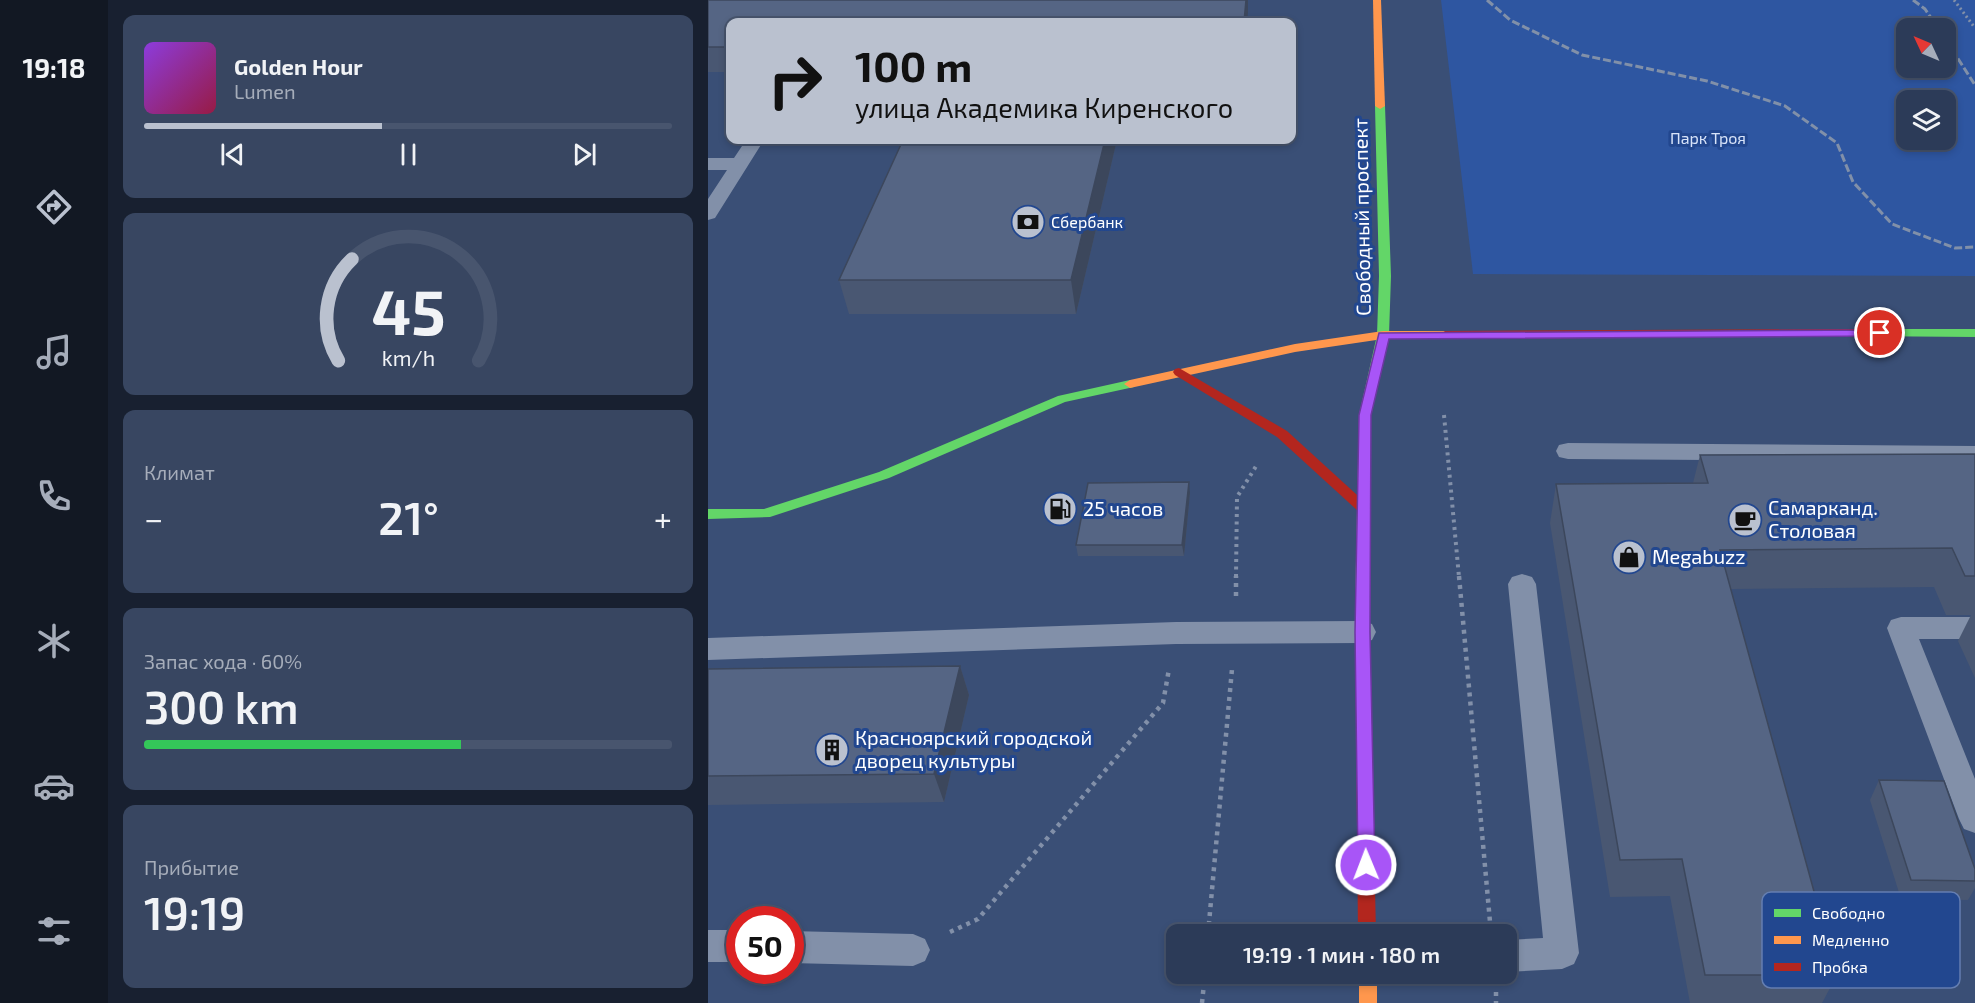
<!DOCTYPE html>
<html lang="ru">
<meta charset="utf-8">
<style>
:root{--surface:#2c3b58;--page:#384661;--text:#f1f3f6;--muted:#a6adba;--line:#48556e;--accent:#bac1cf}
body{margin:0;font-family:"Exo 2",sans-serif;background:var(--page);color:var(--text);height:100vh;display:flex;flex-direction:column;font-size:22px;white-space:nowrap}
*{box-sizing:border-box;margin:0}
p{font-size:20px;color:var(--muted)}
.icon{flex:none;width:33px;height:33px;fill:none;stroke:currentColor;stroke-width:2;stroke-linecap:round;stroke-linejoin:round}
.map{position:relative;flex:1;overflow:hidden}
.drawer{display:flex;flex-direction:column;gap:15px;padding:15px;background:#182030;width:600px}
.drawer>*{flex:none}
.top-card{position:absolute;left:18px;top:18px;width:570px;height:126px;border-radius:12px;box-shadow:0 3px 9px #0003,0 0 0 2px var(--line);background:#bac1cf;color:#111;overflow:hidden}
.needle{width:39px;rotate:314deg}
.controls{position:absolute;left:1188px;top:18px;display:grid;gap:12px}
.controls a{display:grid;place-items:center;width:60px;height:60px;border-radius:12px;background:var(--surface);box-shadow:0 3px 9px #0003,0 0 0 2px var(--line);font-size:30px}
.speed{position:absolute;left:18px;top:906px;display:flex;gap:12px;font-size:30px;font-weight:700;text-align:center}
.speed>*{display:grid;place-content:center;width:78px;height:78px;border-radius:50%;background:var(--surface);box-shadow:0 3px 9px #0003,0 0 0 2px var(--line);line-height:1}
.speed .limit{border:9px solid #d22;background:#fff;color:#111}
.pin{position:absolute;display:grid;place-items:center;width:51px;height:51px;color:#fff;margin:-26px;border:3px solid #fff;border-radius:50%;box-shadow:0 2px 6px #0007}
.me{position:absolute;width:66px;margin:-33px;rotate:359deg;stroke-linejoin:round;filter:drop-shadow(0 0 4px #0008)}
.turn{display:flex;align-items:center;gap:21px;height:126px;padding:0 30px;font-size:27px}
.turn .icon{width:78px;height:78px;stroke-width:2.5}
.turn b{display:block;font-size:42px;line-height:51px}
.big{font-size:45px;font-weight:600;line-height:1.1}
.drawer .widget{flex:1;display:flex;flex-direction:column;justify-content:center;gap:9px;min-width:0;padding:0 21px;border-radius:12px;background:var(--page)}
.drawer .dial{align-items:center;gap:0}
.dial svg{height:156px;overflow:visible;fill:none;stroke:var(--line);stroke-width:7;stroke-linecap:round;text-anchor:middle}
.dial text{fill:var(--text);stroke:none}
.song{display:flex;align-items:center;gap:18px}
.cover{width:72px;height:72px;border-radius:9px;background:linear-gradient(135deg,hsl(270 70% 55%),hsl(340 70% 35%))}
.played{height:6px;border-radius:3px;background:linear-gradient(90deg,var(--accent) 45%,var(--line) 45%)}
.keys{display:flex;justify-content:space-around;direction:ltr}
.heat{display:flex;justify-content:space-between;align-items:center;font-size:33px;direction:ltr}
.charge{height:9px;border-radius:4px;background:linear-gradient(90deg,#34c759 60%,var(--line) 0)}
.trip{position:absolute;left:458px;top:924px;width:351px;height:60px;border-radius:12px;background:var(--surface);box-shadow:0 3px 9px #0003,0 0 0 2px var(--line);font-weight:600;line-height:60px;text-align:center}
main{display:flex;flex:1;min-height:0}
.tab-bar{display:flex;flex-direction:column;width:108px;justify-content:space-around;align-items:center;background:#121823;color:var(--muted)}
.tab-bar .icon{width:42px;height:42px}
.tab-bar .active{color:var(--accent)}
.tab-bar b{font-size:27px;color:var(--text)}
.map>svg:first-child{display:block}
.green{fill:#2e56a1;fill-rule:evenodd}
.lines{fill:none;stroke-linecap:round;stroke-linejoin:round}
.path-far2{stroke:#8290a9;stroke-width:3;stroke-dasharray:2 3;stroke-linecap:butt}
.path-far1{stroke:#8290a9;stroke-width:4;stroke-dasharray:3 4.5;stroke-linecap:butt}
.path{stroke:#8290a9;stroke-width:4.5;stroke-dasharray:4 5;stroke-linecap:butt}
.lane{fill:#8290a9;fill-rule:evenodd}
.fast{fill:#63d668;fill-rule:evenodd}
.slow{fill:#ff974d;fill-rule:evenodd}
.jam{fill:#b3261e;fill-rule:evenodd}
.rail{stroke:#8190a9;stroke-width:3;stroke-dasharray:8 3;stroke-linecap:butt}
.wall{fill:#495772}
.shaded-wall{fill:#3c475c}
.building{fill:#556584;stroke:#3c475c;stroke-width:1.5}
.route{fill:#a855f7;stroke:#6d37a1;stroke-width:1.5}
.labels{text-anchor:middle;stroke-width:6;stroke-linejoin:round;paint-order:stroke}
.far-park-label{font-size:16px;fill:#d7e3f9;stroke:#22478f}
.far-poi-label{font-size:16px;fill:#fff;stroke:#22478f;text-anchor:start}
.street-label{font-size:20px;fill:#fff;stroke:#22478f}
.poi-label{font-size:20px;fill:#fff;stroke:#22478f;text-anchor:start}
.key{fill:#22478f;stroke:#647eb1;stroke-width:1.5}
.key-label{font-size:16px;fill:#fff}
</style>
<main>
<nav class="tab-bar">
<b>19:18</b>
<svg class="icon active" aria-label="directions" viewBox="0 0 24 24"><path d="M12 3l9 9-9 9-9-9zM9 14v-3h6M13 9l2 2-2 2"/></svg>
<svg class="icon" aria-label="music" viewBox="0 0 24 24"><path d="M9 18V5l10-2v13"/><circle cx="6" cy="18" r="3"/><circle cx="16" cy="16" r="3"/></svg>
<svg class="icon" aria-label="phone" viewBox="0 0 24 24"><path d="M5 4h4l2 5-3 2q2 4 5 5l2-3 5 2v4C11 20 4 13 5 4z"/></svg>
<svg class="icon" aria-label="climate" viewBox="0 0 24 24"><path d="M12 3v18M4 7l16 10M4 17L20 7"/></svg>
<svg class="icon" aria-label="car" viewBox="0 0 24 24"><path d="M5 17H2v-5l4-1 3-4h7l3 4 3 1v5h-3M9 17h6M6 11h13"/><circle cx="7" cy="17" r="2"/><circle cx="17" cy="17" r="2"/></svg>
<svg class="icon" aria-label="filters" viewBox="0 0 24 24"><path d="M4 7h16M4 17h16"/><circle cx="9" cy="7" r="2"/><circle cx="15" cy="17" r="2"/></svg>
</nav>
<section class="drawer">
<div class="widget">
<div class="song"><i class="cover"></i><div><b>Golden Hour</b><p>Lumen</p></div></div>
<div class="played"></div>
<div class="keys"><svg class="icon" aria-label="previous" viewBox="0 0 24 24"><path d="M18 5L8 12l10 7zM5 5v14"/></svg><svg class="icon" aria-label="pause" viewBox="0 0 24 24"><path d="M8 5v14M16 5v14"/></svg><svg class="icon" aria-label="next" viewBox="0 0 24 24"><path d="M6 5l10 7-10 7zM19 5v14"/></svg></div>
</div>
<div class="widget dial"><svg viewBox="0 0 100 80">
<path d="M14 69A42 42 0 1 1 86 69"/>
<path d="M14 69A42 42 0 0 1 21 17" stroke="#bac1cf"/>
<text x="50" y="56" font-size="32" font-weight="700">45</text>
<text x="50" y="72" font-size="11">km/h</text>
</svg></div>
<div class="widget"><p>Климат</p>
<div class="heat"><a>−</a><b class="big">21°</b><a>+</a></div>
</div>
<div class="widget"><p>Запас хода · 60%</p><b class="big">300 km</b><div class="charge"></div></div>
<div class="widget"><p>Прибытие</p><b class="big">19:19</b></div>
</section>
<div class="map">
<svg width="1267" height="1003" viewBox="0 0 1267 1003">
<rect width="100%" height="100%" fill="#3a4f76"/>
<path class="green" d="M 733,0 L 1267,0 L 1267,276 L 765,274 ZM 1198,28 L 1238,28 L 1238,68 L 1198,68 ZM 1198,100 L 1238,100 L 1238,140 L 1198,140 Z"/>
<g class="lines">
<polyline class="path-far2" points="1246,0 1267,28"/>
<g class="path-far1">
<polyline points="736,415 751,577"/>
<polyline points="528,577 529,497 550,463"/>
</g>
<g class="path">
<polyline points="751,576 782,922"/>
<polyline points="528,596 528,576"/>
<polyline points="242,932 270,919 455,703 461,669"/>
<polyline points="500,934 524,669"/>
<polyline points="788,992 788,1003"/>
<polyline points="494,1003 497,974"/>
</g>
<g class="lane">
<polygon points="38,140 56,140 7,218 0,220 0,199 19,170 0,170 0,158 26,158"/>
<polygon points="860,443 1267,446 1267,462 860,459 851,457 848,451 851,445"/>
<polygon points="814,574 824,577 828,584 871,953 866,964 854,969 798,972 798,940 835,938 800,584 804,577"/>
<polygon points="1193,617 1267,617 1267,639 1211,639 1267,779 1267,833 1256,829 1251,819 1179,628 1183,620"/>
<polygon points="654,621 664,624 668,632 664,640 654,643 468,644 0,660 0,638 468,622"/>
<rect x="0" y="930" width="32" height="32"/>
<polygon points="82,931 205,934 217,939 222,950 217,961 205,966 82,963"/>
</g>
<g class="fast">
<polygon points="672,103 677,106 683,276 681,335 663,415 661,609 659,613 649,613 647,609 651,415 669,335 671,276 667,106"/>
<polygon points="1149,329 1267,329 1267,337 1145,336 1143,333"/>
<polygon points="422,380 428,384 426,387 357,402 181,478 62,517 0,519 0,509 56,509 171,472 350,396"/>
</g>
<g class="slow">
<polygon points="665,0 673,0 677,106 672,109 667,106"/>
<polygon points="675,331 737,331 743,335 737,339 675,339 587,352 422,388 416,384 422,380 587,344"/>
<rect x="651" y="974" width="18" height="29"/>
</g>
<g class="jam">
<polygon points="1149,329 1155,333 1153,336 737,339 731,335 737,331"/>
<polygon points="471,368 579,431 660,505 662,508 660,511 650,511 569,437 467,375 465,372 467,369"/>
<polygon points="654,604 659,605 661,609 668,934 650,934 647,609 649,605"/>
</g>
<g class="rail">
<polyline points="779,0 802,20 874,55 999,81 1077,106 1129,143 1145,182 1184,224 1247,248 1267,247"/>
<polyline points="1205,0 1217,9 1230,28"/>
<polyline points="1238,40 1267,85"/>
</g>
</g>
<g class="wall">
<polygon points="0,0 540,12 22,22 22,72 0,72"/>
<polygon points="195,140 407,140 408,144 368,314 141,314 131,280"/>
<polygon points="1267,454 1267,678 1250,641 1263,615 1238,615 1226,587 1023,589 1129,975 1114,1003 982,1003 962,896 902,897 842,523 848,484 985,483 992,455"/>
<polygon points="482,493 476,556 370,556 368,545"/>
<polygon points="252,666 261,695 236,802 0,805 0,669"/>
<polygon points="1171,780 1267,869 1267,888 1260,900 1193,899 1162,800"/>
</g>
<g class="shaded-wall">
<polygon points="538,0 540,0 540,12 539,22 536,22"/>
<polygon points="397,140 407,140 408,144 368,314 363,280"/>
<polygon points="481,482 482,493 476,556 474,545"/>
<polygon points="252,666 261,695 236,802 226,774"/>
</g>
<g class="building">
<polygon points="0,0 538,0 536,22 22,22 22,47 0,47"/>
<polygon points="195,140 397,140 363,280 131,280"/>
<polygon points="1267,454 1267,576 1257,576 1244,548 1012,550 1129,975 997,975 974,859 912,860 848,484 1000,483 992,455"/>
<polygon points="481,482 474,545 368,545 380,483"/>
<polygon points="252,666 226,774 0,776 0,669"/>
<polygon points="1171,780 1236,781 1267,869 1267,881 1203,880"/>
</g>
<polygon class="route" points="1172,330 1178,333 1177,336 681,339 663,415 662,632 667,865 665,870 658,872 652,870 650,865 647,632 651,415 671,333"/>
<defs>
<symbol id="bank-disc" viewBox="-11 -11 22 22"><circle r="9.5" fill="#bac1cf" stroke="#22478f"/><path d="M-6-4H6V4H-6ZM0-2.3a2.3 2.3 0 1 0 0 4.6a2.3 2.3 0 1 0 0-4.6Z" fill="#111"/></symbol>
<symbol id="fuel-disc" viewBox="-11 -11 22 22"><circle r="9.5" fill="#bac1cf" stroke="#22478f"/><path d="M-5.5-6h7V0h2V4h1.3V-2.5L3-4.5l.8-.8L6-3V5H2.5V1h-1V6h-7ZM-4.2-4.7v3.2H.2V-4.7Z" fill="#111"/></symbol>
<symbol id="cafe-disc" viewBox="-11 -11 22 22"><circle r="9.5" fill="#bac1cf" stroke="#22478f"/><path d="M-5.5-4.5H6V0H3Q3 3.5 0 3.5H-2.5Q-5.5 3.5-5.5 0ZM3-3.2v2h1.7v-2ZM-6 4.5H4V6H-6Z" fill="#111"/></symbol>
<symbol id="shop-disc" viewBox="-11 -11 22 22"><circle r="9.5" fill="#bac1cf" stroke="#22478f"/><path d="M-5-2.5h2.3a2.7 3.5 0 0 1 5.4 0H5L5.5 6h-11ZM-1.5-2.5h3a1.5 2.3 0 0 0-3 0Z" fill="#111"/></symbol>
<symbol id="building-disc" viewBox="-11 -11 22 22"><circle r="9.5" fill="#bac1cf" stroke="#22478f"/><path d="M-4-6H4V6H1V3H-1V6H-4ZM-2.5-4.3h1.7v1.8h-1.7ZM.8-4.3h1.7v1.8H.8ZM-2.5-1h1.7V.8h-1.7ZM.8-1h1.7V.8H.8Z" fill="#111"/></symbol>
</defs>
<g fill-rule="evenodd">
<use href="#bank-disc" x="301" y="203" width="38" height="38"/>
<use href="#fuel-disc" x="333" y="490" width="38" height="38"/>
<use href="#cafe-disc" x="1018" y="501" width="38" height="38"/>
<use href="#shop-disc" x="902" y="538" width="38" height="38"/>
<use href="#building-disc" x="105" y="731" width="38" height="38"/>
</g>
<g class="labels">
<g class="far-park-label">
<text x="1000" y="144">Парк Троя</text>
</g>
<g class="far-poi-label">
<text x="343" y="228">Сбербанк</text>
</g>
<g class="street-label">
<text transform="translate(654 217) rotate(-91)" y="7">Свободный проспект</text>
</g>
<g class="poi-label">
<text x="1060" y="515">Самарканд.<tspan x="1060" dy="23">Столовая</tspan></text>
<text x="375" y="516">25 часов</text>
<text x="944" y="564">Megabuzz</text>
<text x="147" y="745">Красноярский городской<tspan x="147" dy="23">дворец культуры</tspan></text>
</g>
</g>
<rect x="1054" y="892" width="198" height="96" rx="9" class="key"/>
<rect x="1066" y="909" width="27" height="8" fill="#63d668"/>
<rect x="1066" y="936" width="27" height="8" fill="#ff974d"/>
<rect x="1066" y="963" width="27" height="8" fill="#b3261e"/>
<g class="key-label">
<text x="1104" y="919">Свободно</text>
<text x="1104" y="946">Медленно</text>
<text x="1104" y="973">Пробка</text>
</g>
</svg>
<div class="controls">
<a><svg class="needle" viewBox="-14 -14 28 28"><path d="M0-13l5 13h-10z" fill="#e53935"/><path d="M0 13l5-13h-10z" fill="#a6adba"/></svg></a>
<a><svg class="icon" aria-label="layers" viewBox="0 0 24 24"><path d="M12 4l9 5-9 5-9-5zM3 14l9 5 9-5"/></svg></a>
</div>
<div class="speed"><div class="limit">50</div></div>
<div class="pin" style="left:1172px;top:333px;background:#d93025"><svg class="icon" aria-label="arrive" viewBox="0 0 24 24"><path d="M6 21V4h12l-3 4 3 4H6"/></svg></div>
<svg class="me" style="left:658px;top:865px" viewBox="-20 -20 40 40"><circle r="17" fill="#a855f7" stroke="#fff" stroke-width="3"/><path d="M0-11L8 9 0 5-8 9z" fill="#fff"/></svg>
<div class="trip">19:19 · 1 мин · 180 m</div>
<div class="top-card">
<div class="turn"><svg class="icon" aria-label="right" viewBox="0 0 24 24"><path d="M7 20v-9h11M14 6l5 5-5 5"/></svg><div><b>100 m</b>улица Академика Киренского</div></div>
</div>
</div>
</main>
